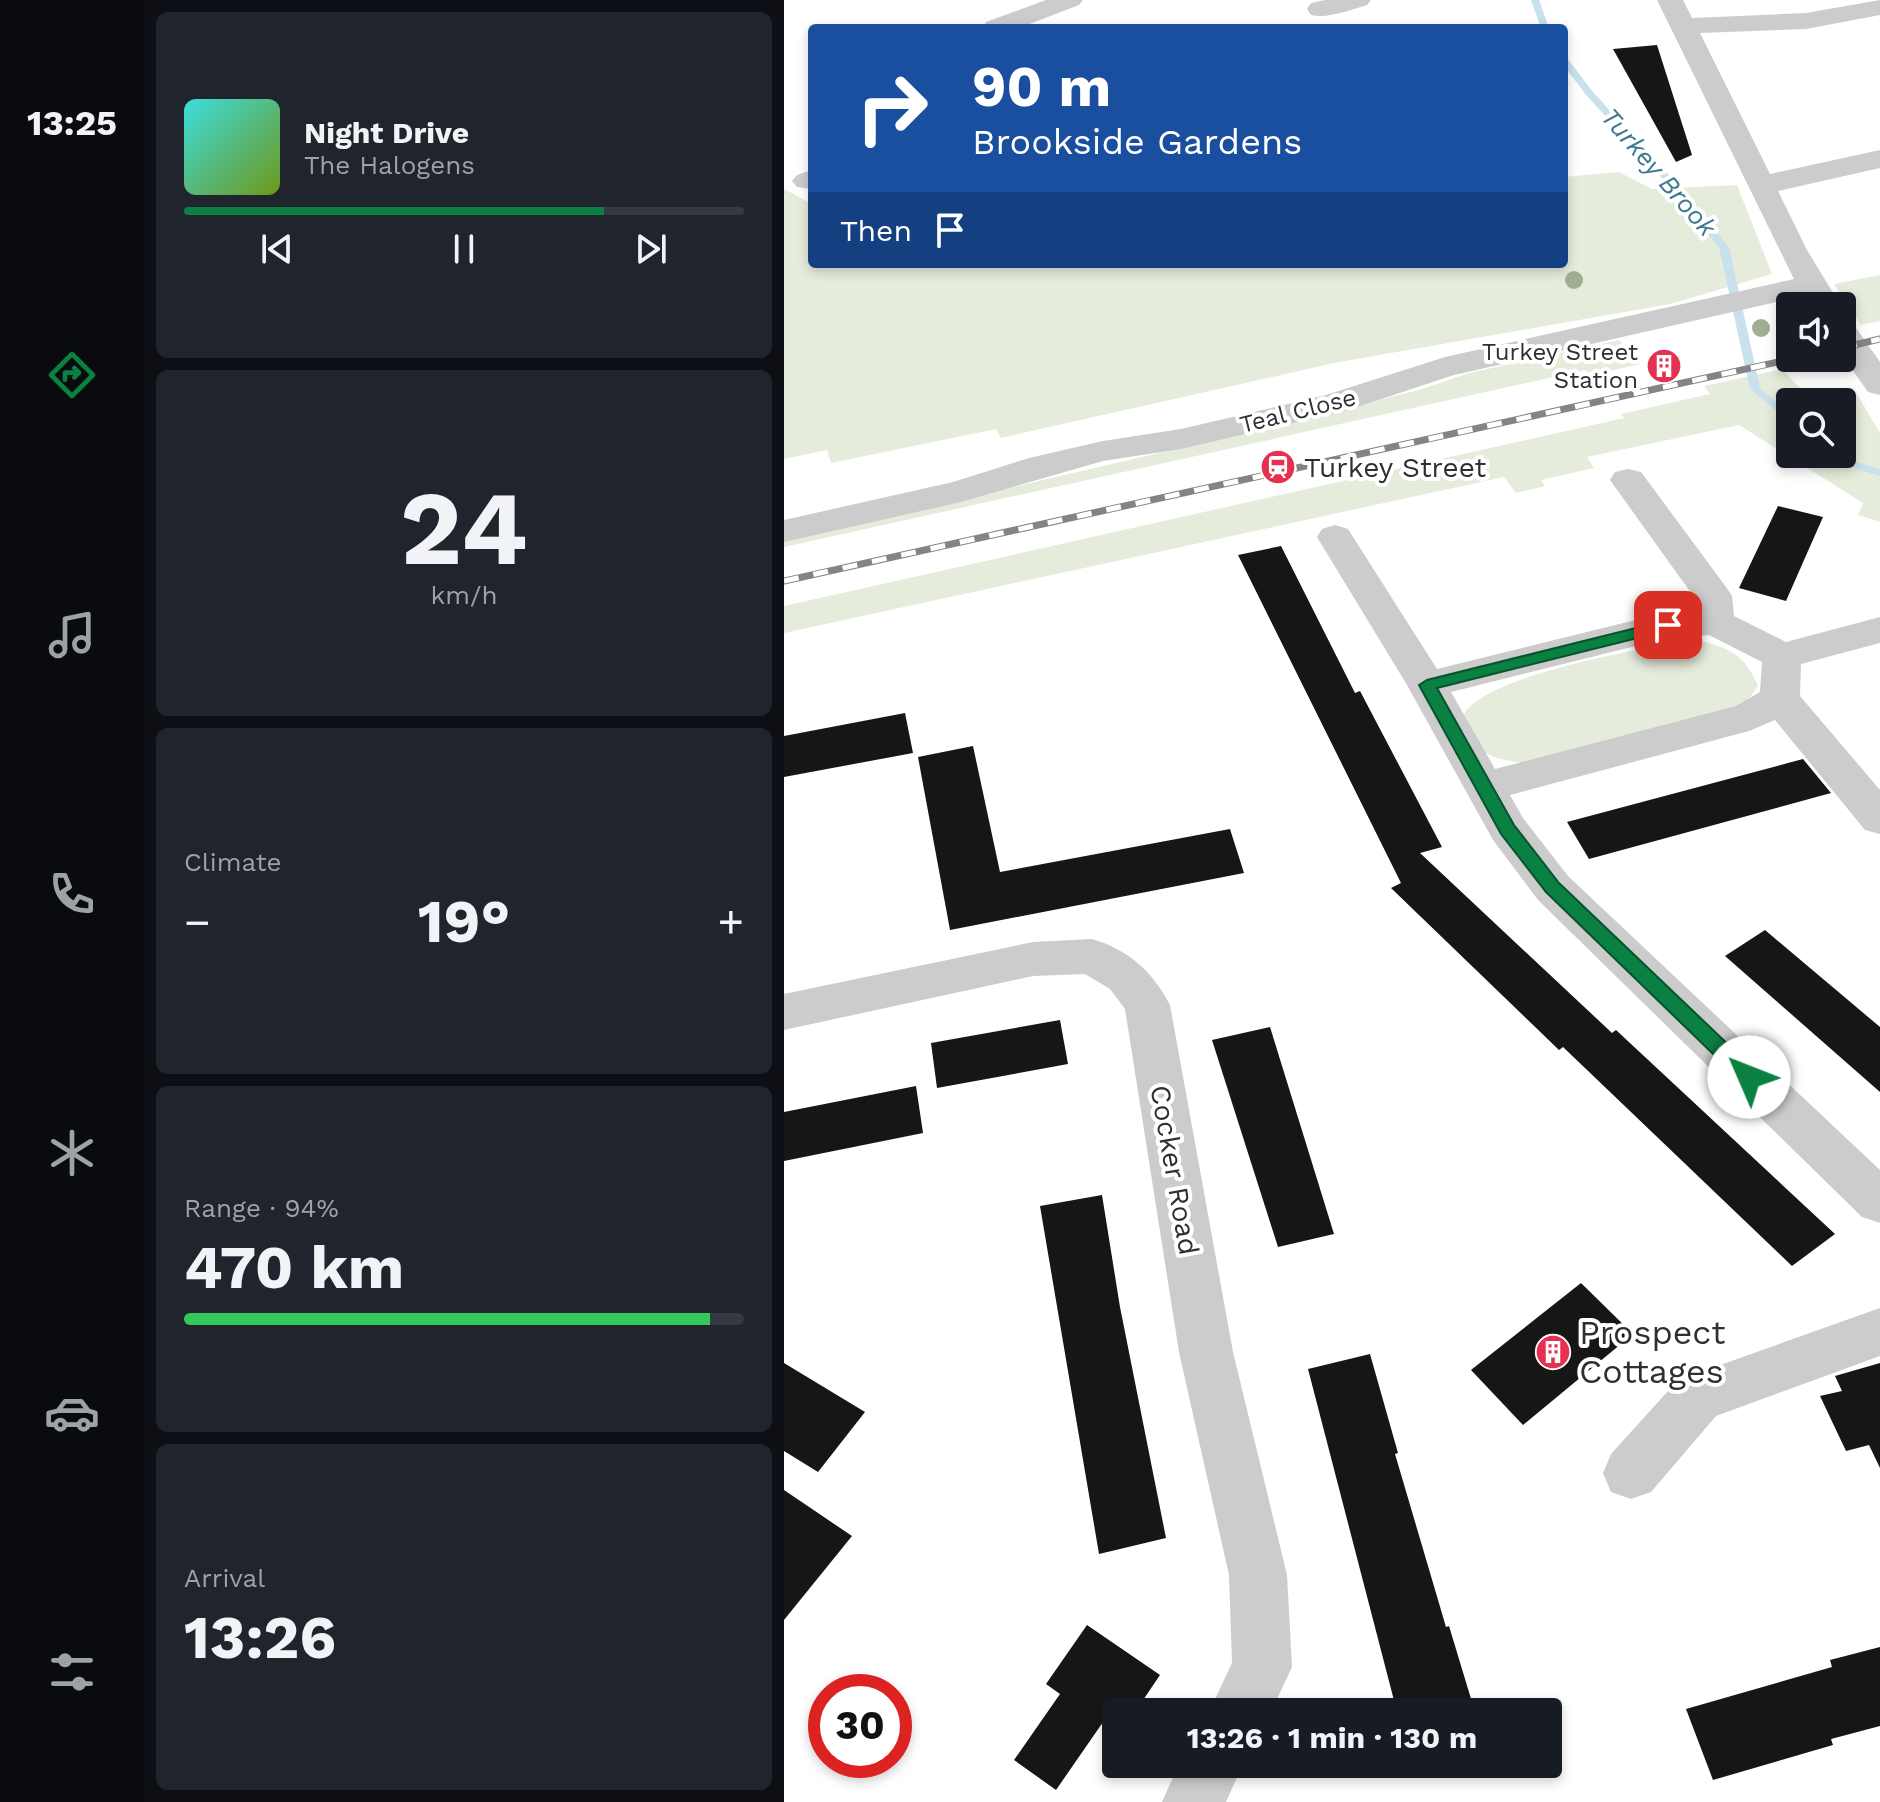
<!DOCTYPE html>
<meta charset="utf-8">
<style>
:root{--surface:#171b24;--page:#20242c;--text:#f1f3f6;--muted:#9ea1a6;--line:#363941;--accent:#0b8043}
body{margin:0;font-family:"Work Sans",sans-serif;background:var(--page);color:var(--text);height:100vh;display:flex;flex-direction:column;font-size:30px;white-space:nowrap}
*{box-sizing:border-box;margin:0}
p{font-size:26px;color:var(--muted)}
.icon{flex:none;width:44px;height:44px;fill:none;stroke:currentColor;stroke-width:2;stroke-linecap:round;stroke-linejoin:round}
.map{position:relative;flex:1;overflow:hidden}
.drawer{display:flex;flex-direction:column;gap:12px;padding:12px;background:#0d0f14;width:640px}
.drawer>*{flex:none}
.top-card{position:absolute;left:24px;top:24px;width:760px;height:244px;border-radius:8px;box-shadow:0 4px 12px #0003;background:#1a4fa0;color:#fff;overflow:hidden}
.controls{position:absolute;left:992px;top:292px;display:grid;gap:16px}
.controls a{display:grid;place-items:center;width:80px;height:80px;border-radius:8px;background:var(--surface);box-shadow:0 4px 12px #0003;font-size:40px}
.speed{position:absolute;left:24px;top:1674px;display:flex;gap:16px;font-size:40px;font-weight:700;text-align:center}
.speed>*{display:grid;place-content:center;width:104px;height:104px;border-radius:50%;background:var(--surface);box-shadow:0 4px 12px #0003;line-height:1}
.speed .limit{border:12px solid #d22;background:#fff;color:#111}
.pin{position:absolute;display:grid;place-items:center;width:68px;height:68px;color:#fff;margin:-34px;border-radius:16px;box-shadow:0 4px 12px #0006}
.me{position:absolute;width:88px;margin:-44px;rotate:314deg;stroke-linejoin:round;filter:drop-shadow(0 0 6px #0008)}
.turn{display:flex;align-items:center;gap:28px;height:168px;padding:0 32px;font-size:36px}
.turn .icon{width:104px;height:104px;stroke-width:2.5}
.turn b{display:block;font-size:56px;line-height:68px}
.then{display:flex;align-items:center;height:76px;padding:0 32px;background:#0003;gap:16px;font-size:30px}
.big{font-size:60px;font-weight:700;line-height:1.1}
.drawer .card{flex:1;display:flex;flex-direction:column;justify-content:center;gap:12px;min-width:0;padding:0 28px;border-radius:12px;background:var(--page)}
.drawer .dial{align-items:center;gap:0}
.dial b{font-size:104px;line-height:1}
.song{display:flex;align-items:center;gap:24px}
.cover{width:96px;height:96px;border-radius:12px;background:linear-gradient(135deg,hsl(180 70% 55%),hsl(80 70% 35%))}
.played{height:8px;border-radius:4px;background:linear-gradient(90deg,var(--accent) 75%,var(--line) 75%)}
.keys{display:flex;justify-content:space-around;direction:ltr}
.heat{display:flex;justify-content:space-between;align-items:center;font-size:44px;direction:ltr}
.charge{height:12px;border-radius:6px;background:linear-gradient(90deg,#34c759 94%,var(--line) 0)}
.trip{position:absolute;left:318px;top:1698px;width:460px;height:80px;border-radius:8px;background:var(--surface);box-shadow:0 4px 12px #0003;font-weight:700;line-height:80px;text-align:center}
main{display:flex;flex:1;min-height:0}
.tab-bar{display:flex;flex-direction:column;width:144px;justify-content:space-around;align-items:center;background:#090b0e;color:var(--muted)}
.tab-bar .icon{width:56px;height:56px}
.tab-bar .active{color:var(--accent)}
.tab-bar b{font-size:36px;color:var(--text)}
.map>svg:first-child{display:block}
.green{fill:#e6ecdc;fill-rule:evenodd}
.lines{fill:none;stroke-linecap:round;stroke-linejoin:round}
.stream{fill:#c8e1ec;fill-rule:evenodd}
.building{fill:#161616}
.minor{fill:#ccc;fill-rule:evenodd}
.rail-casing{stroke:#848484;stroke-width:7}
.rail{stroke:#fff;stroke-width:5;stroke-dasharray:15;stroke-linecap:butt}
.tree{fill:#a2ae94}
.route{fill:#0b8043;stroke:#07532c;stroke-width:2}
.labels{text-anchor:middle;stroke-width:8;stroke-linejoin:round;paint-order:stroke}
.far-poi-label{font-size:24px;fill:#2f2f2f;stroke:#fff;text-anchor:end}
.far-street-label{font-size:24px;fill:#2f2f2f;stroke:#fff}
.far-water-label{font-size:26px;font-style:italic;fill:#3c7891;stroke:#fff}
.poi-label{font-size:28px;fill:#2f2f2f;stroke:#fff;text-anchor:start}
.street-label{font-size:28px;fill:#2f2f2f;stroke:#fff}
.near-poi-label{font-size:34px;fill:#2f2f2f;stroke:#fff;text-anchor:start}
</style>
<main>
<nav class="tab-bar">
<b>13:25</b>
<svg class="icon active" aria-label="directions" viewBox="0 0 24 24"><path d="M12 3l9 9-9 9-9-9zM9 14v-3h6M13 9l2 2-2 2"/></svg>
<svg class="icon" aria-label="music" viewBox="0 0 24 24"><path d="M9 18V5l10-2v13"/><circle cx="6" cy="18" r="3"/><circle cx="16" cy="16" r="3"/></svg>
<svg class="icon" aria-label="phone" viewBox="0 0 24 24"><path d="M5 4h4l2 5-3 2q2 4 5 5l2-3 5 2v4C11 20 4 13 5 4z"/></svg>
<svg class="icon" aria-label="climate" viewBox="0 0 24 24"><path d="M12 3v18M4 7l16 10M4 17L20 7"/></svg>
<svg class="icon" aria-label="car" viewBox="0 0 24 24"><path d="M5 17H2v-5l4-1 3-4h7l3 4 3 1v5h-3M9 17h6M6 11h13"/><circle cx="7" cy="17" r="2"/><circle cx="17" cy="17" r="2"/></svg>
<svg class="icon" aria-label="filters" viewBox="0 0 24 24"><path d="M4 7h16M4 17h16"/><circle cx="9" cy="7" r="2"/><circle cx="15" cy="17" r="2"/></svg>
</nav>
<section class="drawer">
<div class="card">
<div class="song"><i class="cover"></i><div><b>Night Drive</b><p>The Halogens</p></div></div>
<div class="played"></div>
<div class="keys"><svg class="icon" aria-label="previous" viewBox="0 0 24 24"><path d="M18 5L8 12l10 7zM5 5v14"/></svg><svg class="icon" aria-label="pause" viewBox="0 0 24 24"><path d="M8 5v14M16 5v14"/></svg><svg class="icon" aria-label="next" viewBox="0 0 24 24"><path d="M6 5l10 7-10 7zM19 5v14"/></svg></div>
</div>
<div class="card dial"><b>24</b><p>km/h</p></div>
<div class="card"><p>Climate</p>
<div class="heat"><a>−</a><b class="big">19°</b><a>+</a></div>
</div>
<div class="card"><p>Range · 94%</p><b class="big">470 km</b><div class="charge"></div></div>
<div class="card"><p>Arrival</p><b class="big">13:26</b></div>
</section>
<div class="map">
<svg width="1096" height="1802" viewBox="0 0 1096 1802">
<rect width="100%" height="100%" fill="#fff"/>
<g class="green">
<polygon points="835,172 868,189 953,185 988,274 886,304 550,363 217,438 212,429 47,463 43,450 0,459 0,189 28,204 28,264 780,264 780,177"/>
<polygon points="1096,275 1096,321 1077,325 1050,284"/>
<polygon points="835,340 856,364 807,375 801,370 0,547 0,540 457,434 635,390 685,373"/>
<path d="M 998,369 L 1028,400 L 1071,391 L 1096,433 L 1096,522 L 1074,515 L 1079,503 L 955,425 L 803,457 L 810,468 L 757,480 L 761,486 L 732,493 L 720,477 L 0,633 L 0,606 L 840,418 L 837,414 L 926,394 L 920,386 ZM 1006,402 L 1058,402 L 1058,454 L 1006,454 Z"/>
<path d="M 914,640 C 946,648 961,655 974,686 L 962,703 L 934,715 L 743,764 C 702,757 694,756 679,716 C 697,675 868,646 914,640 Z"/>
</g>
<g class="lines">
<g class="stream">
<polygon points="747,0 755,0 765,28 757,28"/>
<polygon points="780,57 783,58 809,92 879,168 945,247 976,388 1006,413 1006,422 966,389 935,247 873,172 803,96 780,66"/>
<polygon points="1041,454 1054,454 1058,458 1096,469 1096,476 1050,462"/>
</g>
</g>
<g class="building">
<polygon points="873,45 908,155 892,162 829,49"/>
<polygon points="994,506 1039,517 1002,601 955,588"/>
<polygon points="497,546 571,693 576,691 658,847 636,853 828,1033 832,1030 1051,1234 1008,1266 779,1047 775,1050 607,888 617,883 454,555"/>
<polygon points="121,713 129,753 0,777 0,736"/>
<polygon points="189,746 216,872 446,829 460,873 166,930 134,757"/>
<polygon points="1019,759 1047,793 805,859 783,822"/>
<polygon points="981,930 1096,1027 1096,1092 941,956"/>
<polygon points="276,1020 284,1064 153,1088 147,1043"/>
<polygon points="486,1027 550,1234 494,1247 428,1040"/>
<polygon points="132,1086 139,1133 0,1161 0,1112"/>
<polygon points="318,1195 336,1307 382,1538 315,1554 256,1206"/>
<polygon points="797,1283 849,1334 739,1425 687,1370"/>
<polygon points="586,1354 614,1453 611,1454 662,1627 665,1626 691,1712 613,1712 524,1369"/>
<polygon points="0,1363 81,1412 34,1472 0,1451"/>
<polygon points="1096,1363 1096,1468 1085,1445 1062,1451 1036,1396 1058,1391 1051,1376"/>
<polygon points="0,1490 68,1536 0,1620"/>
<polygon points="303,1625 376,1675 351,1712 326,1712 272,1790 230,1760 276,1694 262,1684"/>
<polygon points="1096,1647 1096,1726 1047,1739 1049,1745 929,1780 902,1709 1048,1667 1046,1660"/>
</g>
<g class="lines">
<g class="minor">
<polygon points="262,0 299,0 295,5 235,28 198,28 202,22"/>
<path d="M 541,0 L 587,0 L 583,5 C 566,10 544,19 527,15 L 523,9 L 527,3 Z"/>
<polygon points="873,0 899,0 908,18 1022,13 1096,0 1096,15 1022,29 916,33 986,174 1096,150 1096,168 994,191 1023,250 1057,306 1025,306 1019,296 670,375 564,410 397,449 319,461 177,502 0,542 0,520 169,482 245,458 319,441 397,429 542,395 661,357 1010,279"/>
<polygon points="28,170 28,189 13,187 8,181 13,175"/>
<polygon points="1058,322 1070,325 1096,362 1096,395 1084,392 1058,355"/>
<path d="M 844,469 L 857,472 L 942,587 L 948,596 L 950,616 L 1002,642 L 1096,617 L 1096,643 L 1017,664 L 1016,696 L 1096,790 L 1096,834 L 1081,830 L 991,720 L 965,731 L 726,795 L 739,818 L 784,876 L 1096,1170 L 1096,1223 L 1078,1217 L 754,900 L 709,840 L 623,685 L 533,537 L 538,529 L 551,525 L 564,529 L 653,669 L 884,612 L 911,611 L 910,597 L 826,480 L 831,472 ZM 925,635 L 978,662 L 976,692 L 952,706 L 711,769 L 667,692 L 884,638 Z"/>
<path d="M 308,939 C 345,950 368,971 386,1005 L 449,1352 L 503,1575 L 508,1667 L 487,1712 L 425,1712 L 448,1663 L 445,1575 L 395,1352 L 341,1009 L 326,989 L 301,974 L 249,976 L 0,1030 L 0,994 L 249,942 Z"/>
<polygon points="1096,1308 1096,1356 932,1416 867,1492 847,1499 827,1492 819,1473 827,1454 894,1380"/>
<polygon points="395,1764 459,1764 442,1802 378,1802"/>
</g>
<defs>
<g id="rail">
<polyline points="1058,348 1096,339"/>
<polyline points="0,581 1012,358"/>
</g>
</defs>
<use href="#rail" class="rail-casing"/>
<use href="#rail" class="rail"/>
</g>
<g class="tree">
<circle cx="790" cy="280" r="9"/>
<circle cx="977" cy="328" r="9"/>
</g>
<polygon class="route" points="884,620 890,621 890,629 653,688 730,825 775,883 972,1071 975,1077 972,1082 958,1082 762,892 717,834 635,685 643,680"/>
<defs>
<symbol id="building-disc" viewBox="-11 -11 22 22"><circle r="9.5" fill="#e6304f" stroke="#fff"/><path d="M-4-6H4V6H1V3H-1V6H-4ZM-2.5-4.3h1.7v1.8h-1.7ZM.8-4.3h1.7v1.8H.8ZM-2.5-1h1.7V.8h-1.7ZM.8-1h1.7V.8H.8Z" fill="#fff"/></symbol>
<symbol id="station-disc" viewBox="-11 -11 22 22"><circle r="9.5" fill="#e6304f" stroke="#fff"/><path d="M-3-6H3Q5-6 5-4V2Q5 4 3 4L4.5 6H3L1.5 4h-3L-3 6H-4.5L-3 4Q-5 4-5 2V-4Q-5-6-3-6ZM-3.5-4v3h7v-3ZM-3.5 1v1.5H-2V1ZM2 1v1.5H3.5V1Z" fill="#fff"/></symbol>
</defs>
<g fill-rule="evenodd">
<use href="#building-disc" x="860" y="346" width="40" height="40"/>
<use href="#station-disc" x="474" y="447" width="40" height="40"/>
<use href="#building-disc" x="749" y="1332" width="40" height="40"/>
</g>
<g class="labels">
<g class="far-poi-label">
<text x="854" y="360">Turkey Street<tspan x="854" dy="28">Station</tspan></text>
</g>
<g class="far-street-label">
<text transform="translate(514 411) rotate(-14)" y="8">Teal Close</text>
</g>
<g class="far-water-label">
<text transform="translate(875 172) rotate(49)" y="9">Turkey Brook</text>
</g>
<g class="poi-label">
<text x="520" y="477">Turkey Street</text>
</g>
<g class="street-label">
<text transform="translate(391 1170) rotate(80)" y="10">Cocker Road</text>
</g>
<g class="near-poi-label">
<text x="795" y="1344">Prospect<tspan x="795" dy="39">Cottages</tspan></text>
</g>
</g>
</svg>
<div class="controls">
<a><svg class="icon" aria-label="sound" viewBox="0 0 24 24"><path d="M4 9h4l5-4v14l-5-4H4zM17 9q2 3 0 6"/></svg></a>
<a><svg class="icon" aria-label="search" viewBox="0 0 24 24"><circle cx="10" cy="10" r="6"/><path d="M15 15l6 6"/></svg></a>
</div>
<div class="speed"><div class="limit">30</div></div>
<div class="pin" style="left:884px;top:625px;background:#d93025"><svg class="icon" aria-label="arrive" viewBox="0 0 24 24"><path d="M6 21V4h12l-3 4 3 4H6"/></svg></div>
<svg class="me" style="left:965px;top:1077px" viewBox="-20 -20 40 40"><circle r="19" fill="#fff"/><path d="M0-13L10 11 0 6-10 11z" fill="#0b8043"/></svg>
<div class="trip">13:26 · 1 min · 130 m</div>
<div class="top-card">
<div class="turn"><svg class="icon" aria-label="right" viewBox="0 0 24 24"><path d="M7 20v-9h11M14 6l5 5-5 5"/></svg><div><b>90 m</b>Brookside Gardens</div></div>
<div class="then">Then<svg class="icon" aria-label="arrive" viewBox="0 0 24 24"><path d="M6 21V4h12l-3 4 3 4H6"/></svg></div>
</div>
</div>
</main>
